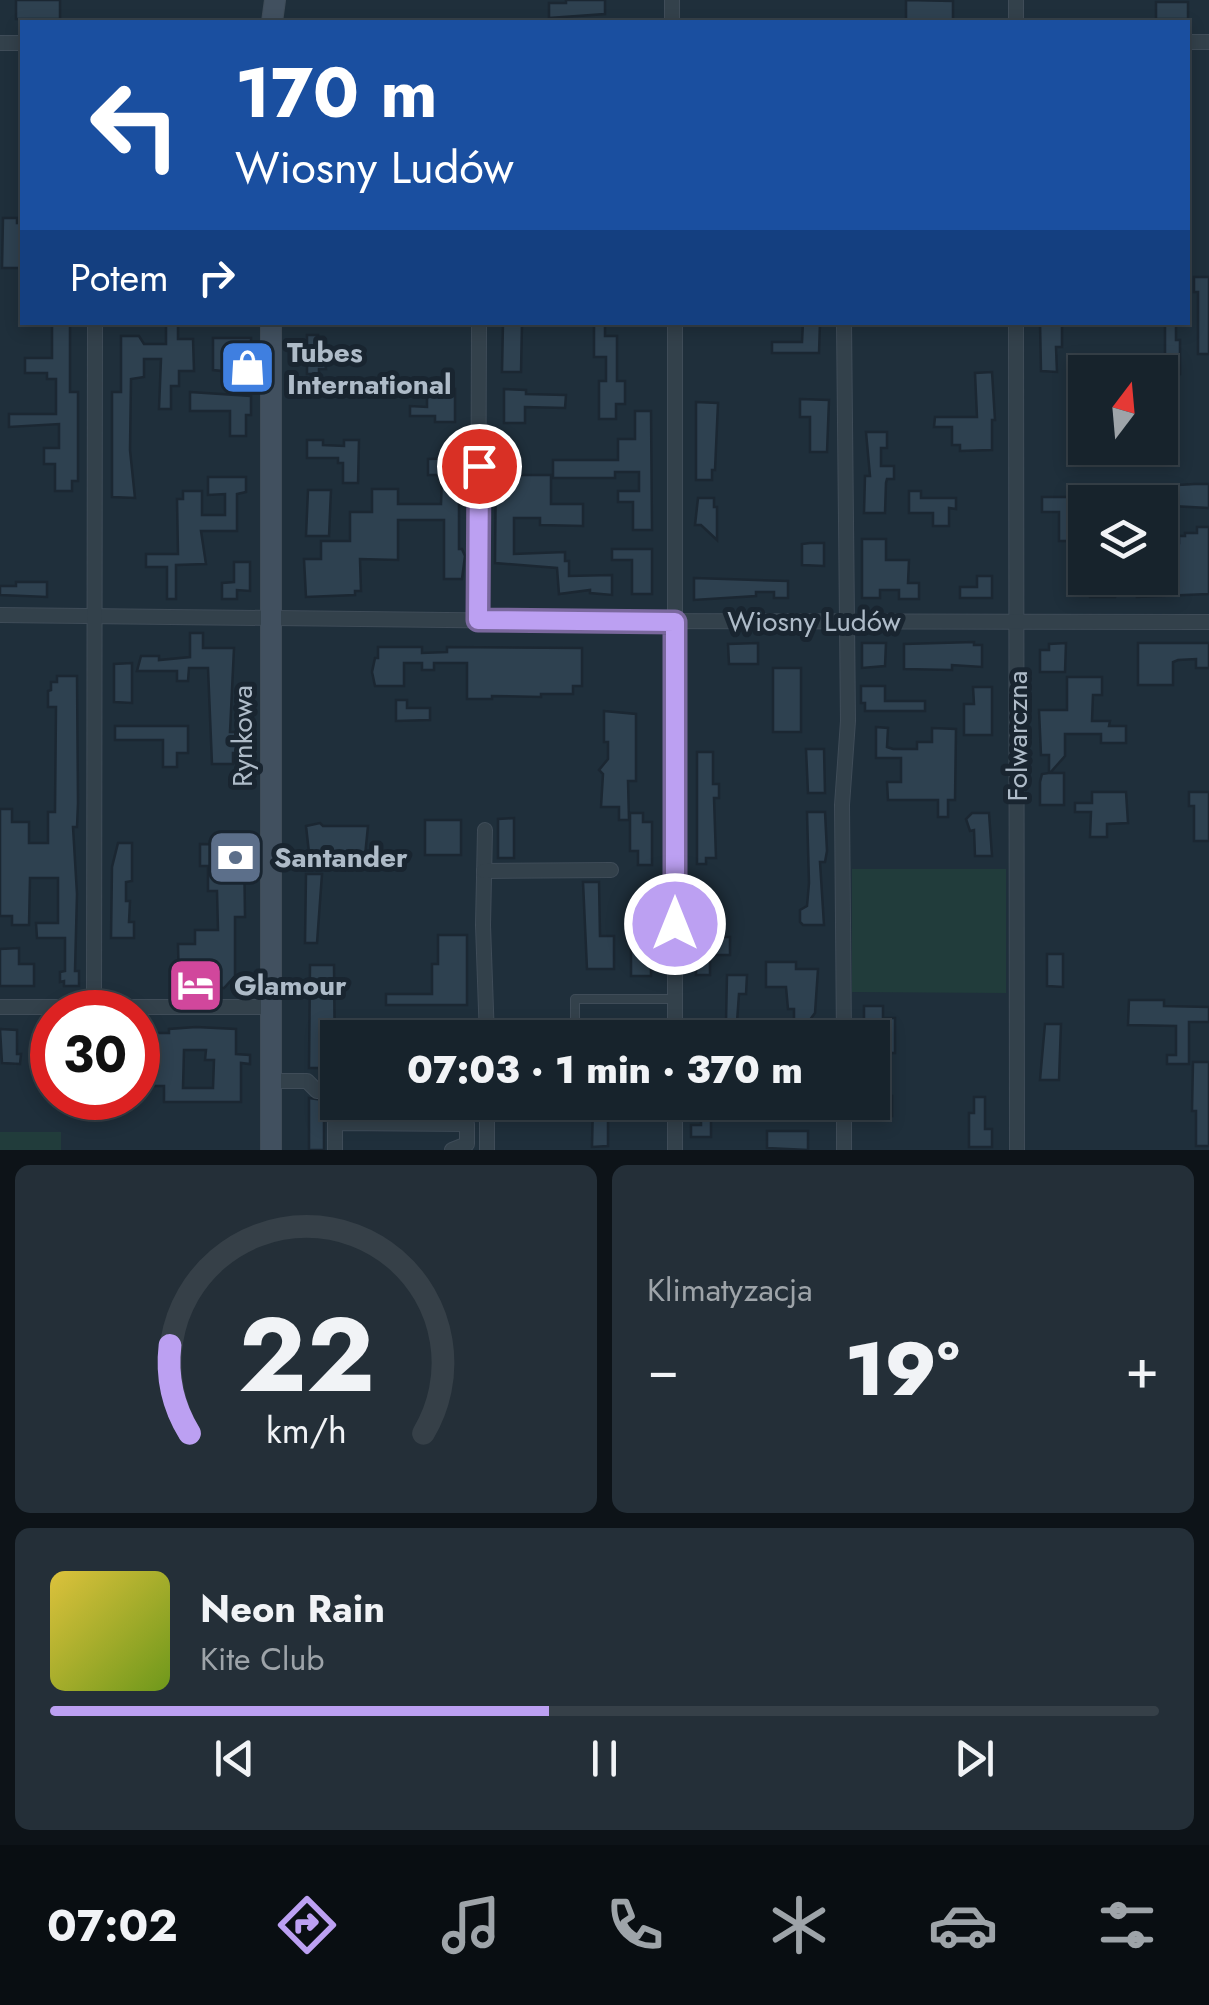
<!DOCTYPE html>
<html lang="pl">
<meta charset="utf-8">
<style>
:root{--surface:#17232c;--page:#242f38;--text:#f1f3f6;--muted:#9ea4a9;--line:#364048;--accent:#bca0f2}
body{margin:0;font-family:Jost,sans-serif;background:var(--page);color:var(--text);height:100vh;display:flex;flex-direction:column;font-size:38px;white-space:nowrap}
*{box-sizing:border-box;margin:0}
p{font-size:32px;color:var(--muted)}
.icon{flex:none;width:55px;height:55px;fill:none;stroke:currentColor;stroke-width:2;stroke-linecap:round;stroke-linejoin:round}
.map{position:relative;height:1150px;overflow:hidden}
.side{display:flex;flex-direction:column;gap:15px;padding:15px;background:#0d1318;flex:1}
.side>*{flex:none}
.banner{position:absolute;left:20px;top:20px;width:1170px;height:305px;border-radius:0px;box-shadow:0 5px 15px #0003,0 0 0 2px var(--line);background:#1a4fa0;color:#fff;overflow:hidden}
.needle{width:65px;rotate:16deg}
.controls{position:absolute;left:1068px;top:355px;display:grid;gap:20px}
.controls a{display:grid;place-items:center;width:110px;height:110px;border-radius:0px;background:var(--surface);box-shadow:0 5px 15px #0003,0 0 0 2px var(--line);font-size:50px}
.speed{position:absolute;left:30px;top:990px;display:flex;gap:20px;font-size:50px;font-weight:700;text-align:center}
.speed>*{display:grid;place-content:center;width:130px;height:130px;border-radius:50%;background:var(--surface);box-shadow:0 5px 15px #0003,0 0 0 2px var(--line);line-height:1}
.speed .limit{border:15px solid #d22;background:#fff;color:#111}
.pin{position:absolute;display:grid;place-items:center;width:85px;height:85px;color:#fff;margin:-42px;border:5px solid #fff;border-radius:50%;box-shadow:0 2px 10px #0007}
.me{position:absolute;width:110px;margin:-55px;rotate:0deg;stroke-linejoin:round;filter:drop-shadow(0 0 8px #0008)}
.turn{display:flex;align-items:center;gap:35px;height:210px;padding:0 50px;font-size:45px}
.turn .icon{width:130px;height:130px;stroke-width:2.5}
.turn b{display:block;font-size:70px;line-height:85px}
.then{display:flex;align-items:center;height:95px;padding:0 50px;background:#0003;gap:20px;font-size:38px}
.big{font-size:75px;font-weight:800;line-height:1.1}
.side .widget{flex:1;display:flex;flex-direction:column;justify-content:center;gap:15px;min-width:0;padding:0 35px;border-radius:15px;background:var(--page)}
.side .dial{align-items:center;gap:0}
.dial svg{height:260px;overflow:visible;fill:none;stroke:var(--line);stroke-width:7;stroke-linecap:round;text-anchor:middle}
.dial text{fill:var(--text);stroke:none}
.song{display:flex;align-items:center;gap:30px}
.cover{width:120px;height:120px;border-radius:15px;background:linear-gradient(135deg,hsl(50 70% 55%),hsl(80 70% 35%))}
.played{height:10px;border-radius:5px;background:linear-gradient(90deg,var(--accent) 45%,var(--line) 45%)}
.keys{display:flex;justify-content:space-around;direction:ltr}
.heat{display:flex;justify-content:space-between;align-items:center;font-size:55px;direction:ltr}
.side .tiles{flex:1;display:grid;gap:15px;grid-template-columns:1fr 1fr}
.widget:last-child{grid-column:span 2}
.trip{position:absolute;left:320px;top:1020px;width:570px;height:100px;border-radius:0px;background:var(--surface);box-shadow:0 5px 15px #0003,0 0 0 2px var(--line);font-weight:800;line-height:100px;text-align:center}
.dock{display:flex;height:160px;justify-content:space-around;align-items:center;background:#090e12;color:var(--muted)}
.dock .icon{width:70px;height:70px}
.dock .selected{color:var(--accent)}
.dock b{font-size:45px;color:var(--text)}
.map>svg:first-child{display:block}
.green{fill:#213c3b}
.building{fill:#2e4150;stroke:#1b2732;stroke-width:2.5;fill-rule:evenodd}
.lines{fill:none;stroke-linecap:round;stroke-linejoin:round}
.lane-casing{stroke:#3f4c58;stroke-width:10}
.street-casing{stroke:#3f4c58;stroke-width:16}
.secondary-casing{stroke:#3f4c58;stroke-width:22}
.lane{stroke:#33414b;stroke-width:8}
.street{stroke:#33414b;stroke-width:14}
.secondary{stroke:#41505f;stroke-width:20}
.route-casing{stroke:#7a689d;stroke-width:25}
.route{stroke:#bca0f2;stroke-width:18}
.labels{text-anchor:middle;stroke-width:10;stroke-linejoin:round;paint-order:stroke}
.poi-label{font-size:28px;font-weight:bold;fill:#aebbc8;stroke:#192530;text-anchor:start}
.street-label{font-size:28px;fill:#aebbc8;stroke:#192530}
</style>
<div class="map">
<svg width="1209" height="1150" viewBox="0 0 1209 1150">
<rect width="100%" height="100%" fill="#1f2f3b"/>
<g class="green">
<polygon points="852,869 1006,869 1006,993 852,992"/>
<rect x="0" y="1132" width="61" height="18"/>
</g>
<g class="building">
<rect x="16" y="0" width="44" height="19"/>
<polygon points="566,0 605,0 605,14 549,18 549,3 566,3"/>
<polygon points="906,0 953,1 953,19 906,22"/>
<rect x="1156" y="2" width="32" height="17"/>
<polygon points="3,218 17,218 17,223 22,223 22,268 2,268"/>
<polygon points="1194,277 1209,277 1209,354 1198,354 1198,292 1194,292"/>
<polygon points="52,322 70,322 70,392 78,392 78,481 72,481 72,491 55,491 55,464 44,464 44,448 59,448 59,424 9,427 9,414 56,414 56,379 47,379 47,373 25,373 25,358 52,358"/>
<polygon points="166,322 178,322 178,339 193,339 194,371 179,371 179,386 171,386 171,409 159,409 161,359 144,359 144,377 131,379 130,450 135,498 112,497 112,392 121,392 121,336 139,336 144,344 166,344"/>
<polygon points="503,322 522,322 521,372 502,372"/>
<polygon points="594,322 605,322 605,336 617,336 617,381 625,381 625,404 616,404 616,419 599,419 599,381 606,381 606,357 594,357"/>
<polygon points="803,322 820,322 819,353 772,353 772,342 802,342"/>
<polygon points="1040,322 1062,322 1062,347 1056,347 1057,372 1041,371"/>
<polygon points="1165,322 1176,322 1176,340 1180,340 1180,374 1156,372 1156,363 1165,363"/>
<polygon points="307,335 318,335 318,339 322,339 326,369 319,369 319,374 307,374"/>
<polygon points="213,338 251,338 251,374 213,370"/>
<polygon points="992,372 995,420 992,420 992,450 960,451 960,445 952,445 952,427 934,427 935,417 977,417 975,373"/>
<polygon points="435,389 455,389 455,422 435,422 435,416 410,416 410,406 427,407 427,391 435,391"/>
<polygon points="504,389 526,390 526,394 566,395 565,408 525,407 525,423 504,423"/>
<polygon points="190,392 251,396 251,415 246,415 246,436 230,436 230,411 190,411"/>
<polygon points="800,399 829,400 827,452 810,452 810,417 800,417"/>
<polygon points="696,402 718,403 715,470 712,470 712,480 696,480"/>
<polygon points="635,411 651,411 652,530 633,530 633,502 618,502 618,491 639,491 639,472 615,472 615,478 553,478 553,460 618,460 618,439 635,439"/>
<polygon points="866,432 887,432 887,448 881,448 881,466 894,466 894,479 887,479 886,483 885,513 864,513 865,476 870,476"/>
<polygon points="307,440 323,440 323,445 344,446 344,440 359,440 358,483 343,483 343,463 338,463 338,458 307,458"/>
<polygon points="496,456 516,456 516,475 551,475 551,504 583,504 583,526 540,525 540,518 514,518 514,554 565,552 565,561 569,561 569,576 612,575 612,595 590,593 590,590 559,594 557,568 495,563"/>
<polygon points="463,458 463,470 459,470 459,549 462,549 465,556 462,579 444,579 444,520 398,520 398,560 360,559 361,591 355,591 355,595 306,597 304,559 321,559 321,541 350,541 350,512 372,512 372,489 398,489 398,504 441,504 442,475 428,475 428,459"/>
<polygon points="208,477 246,477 246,492 237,494 237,531 201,531 206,564 176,565 176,599 167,599 167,567 146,567 146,554 178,554 177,499 183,499 183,491 202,491 202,515 225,515 225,494 208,495"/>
<polygon points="1195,484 1209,484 1209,508 1172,506 1172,496 1160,496 1160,486"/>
<polygon points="308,490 331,490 329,536 306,536"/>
<polygon points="909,491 921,491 921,498 956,498 956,509 949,508 949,526 933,526 933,513 909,513"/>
<polygon points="1042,497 1074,497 1072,541 1059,541 1059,512 1042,512"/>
<polygon points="698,498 714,498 714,507 717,507 717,540 701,525 695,525"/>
<polygon points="1197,527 1209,527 1209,594 1137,597 1137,579 1169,579 1169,544 1179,543 1179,536 1185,536 1185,533 1197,533"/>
<polygon points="862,539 886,539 886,560 909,560 908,583 919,583 919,599 899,599 899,590 880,590 880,598 862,598"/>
<polygon points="810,543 824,543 824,566 802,565 802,544"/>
<polygon points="612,549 652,549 652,594 632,594 632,560 612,560"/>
<polygon points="234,562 250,562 250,591 237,590 237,599 222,599 222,583 234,582"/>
<polygon points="977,576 992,576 992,598 960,598 960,587 977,587"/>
<polygon points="694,578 788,581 788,598 774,598 774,592 756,592 756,596 694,600"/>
<polygon points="1087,578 1118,578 1115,597 1090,597"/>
<polygon points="16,582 47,582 47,597 0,595 0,586 16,586"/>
<polygon points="190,633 203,633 203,648 234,648 230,732 250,732 250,753 233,753 233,764 212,764 208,668 189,668 188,681 177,681 177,671 137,671 141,656 159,656 159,660 190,657"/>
<polygon points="974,642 974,645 982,645 982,667 952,665 952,670 904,669 904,644"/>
<polygon points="758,643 758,664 729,664 728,644"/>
<polygon points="862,643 886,643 885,666 862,668"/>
<polygon points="1066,643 1065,672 1040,672 1040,650 1049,650 1049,644"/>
<polygon points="1138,643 1209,643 1209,668 1196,668 1196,659 1178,660 1173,662 1173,685 1138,685"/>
<polygon points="378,647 422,647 422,653 447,652 447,647 582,648 582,686 573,686 573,694 541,694 541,697 492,696 492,699 467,699 467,663 434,663 434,670 422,670 422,663 404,663 404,686 375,686 372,672 375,658 378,658"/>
<polygon points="132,663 132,703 114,702 114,664"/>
<rect x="773" y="668" width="28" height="64"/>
<polygon points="57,676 77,676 78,803 77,827 73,827 77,894 75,971 79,971 79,986 64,986 64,981 60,982 60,972 65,971 65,938 37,938 36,923 58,923 58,878 30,878 29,925 12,925 12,916 0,916 0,809 12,809 12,822 29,822 29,843 48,843 48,812 55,812 56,707 48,707 48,691 51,690 51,682 57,682"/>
<polygon points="1067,677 1102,677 1102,695 1093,695 1092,721 1110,721 1109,726 1126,726 1126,743 1101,743 1101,734 1065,734 1065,756 1050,773 1064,773 1064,805 1040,805 1040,782 1042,774 1049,773 1049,755 1041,755 1039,710 1067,710"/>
<polygon points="861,686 885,686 885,701 925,701 925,711 865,711 865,703 861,703"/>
<polygon points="973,687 992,687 992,735 964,735 964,704 974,704"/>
<polygon points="396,700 407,700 407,708 430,708 430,720 396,721"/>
<polygon points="604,711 636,714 636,781 628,781 629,820 619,820 619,807 601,807 603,774 599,770 608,759 608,742 604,742"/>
<polygon points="115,726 188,726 188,753 177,753 177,767 163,767 163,740 115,740"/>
<polygon points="876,727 888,728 887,747 893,749 917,749 917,742 932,742 932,728 956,729 955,800 948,800 948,817 938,817 938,800 888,800 887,782 901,782 901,758 876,758"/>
<polygon points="806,749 824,749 825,793 808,793"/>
<polygon points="697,752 713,752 713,784 719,784 719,798 714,798 716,858 706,858 706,864 697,864"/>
<polygon points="1092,792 1126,792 1128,823 1107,824 1107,837 1090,837 1091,812 1075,812 1075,803 1092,803"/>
<polygon points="1189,792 1209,792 1209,841 1194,841 1194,806 1189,806"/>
<polygon points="807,812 825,812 827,851 825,862 820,862 824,925 803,925 800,922 800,910 807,906 809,883"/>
<polygon points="630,813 643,813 643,822 652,822 652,865 638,865 638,851 630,851"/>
<polygon points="972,813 989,813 992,856 975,856 974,830 970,831 966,819"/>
<polygon points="514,818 514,858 498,858 498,819"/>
<rect x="425" y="820" width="36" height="35"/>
<polygon points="320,823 323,826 368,826 365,856 351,859 348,856 309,853 306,826"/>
<polygon points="118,843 132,843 132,881 126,882 126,901 130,901 129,922 134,922 134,938 111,938 112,867"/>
<polygon points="200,844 244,845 245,917 235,917 235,976 224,988 179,988 178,944 195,944 195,930 218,930 217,891 208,891 208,866 200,866"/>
<polygon points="306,874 322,874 317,943 305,943"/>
<polygon points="583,882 599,882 600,936 614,936 614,969 587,969"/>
<polygon points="697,907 718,908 718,937 730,937 730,955 710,955 710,975 696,975"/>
<polygon points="438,935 467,935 467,1005 386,1005 386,994 432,994 432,964 438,964"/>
<rect x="631" y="936" width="20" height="40"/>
<polygon points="19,948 19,964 34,964 34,986 0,986 0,949"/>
<polygon points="1047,954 1063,954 1063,987 1047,986"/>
<polygon points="766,962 796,962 796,969 818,969 815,1013 809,1021 794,1021 794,1009 788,1009 786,987 766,987"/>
<polygon points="310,965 334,965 335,1068 309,1068"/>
<polygon points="727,975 747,975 746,994 739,994 737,1022 726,1022"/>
<polygon points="1129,1000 1164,1000 1164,1006 1209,1007 1209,1022 1189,1022 1189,1064 1167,1064 1167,1055 1176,1055 1176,1026 1128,1025"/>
<polygon points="864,1006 883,1006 883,1018 895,1018 895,1053 883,1053 883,1096 892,1096 892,1116 873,1116 872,1022 864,1022"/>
<polygon points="1045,1024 1061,1024 1059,1080 1040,1080"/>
<path d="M 196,1027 L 236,1029 L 236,1054 L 250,1055 L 250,1064 L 241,1063 L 241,1102 L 164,1102 L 164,1086 L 139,1086 L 139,1033 L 169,1033 L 169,1029 ZM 184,1050 L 206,1050 L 205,1060 L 214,1060 L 213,1088 L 183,1088 Z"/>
<polygon points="0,1029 17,1030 17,1054 21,1054 20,1064 2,1063"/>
<polygon points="1193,1062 1209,1062 1209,1146 1196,1146 1196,1111 1192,1111"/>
<polygon points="974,1097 985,1097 985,1129 992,1129 992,1147 969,1147 969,1113 974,1113"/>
<polygon points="309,1098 338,1102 467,1102 467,1113 334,1112 324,1122 324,1150 309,1150"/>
<polygon points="593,1102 608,1102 608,1146 592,1147"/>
<polygon points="701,1102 723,1102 723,1119 711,1119 711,1137 691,1137 691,1125 701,1125"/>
<polygon points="767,1131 808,1131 808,1150 767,1148"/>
</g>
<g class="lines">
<defs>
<polyline id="lane" points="575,1038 575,999 675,999"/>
<g id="street">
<polyline points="672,22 672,0"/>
<polyline points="1016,22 1016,0"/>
<polyline points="1188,42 1209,42"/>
<polyline points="0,43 22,43"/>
<polyline points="844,322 848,721 842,805 844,1038"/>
<polyline points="1016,322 1017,1150"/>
<polyline points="0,615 532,621 1209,622"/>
<polyline points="478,620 479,322"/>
<polyline points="485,830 483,925 487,1038"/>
<polyline points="484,871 611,870"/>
<polyline points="0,1007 270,1007"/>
<polyline points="94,1007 95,322"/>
<polyline points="675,1038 675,322"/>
<polyline points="270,1081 307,1081 317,1091 338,1091"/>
<polyline points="487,1102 487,1150"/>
<polyline points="335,1150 335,1123 467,1124 467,1144 452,1150"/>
<polyline points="675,1150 675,1102"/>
<polyline points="844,1150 844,1102"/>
</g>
<g id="secondary">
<polyline points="272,22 275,0"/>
<polyline points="271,322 271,1150"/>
</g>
</defs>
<use href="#lane" class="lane-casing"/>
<use href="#street" class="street-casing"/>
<use href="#secondary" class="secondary-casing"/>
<use href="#lane" class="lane"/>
<use href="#street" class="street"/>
<use href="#secondary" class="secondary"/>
</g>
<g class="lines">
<defs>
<polyline id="route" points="479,466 478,620 675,622 675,924"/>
</defs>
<use href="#route" class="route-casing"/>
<use href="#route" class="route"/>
</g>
<defs>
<symbol id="shop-square" viewBox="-11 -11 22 22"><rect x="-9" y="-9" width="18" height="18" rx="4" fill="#3f7fe0" stroke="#192530"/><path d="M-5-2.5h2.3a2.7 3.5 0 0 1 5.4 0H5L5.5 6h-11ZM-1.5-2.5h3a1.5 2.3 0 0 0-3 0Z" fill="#fff"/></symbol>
<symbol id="bank-square" viewBox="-11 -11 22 22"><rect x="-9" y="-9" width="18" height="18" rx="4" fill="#5c6f8a" stroke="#192530"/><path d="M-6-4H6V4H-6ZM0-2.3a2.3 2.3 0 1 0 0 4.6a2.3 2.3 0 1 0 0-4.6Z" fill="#fff"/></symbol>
<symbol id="hotel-square" viewBox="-11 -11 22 22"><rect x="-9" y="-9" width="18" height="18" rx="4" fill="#d1479c" stroke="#192530"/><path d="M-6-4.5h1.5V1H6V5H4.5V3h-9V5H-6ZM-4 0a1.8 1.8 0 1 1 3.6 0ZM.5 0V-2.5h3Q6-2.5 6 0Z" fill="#fff"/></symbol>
</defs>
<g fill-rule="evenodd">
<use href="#shop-square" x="216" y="336" width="63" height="63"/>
<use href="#bank-square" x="204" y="826" width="63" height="63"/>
<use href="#hotel-square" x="164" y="954" width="63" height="63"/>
</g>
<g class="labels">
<g class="poi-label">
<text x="287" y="362">Tubes<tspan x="287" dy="32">International</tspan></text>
<text x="274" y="867">Santander</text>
<text x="234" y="995">Glamour</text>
</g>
<g class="street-label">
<text x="814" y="631">Wiosny Ludów</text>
<text transform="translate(242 736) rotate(-90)" y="10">Rynkowa</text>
<text transform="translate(1017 736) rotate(-90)" y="10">Folwarczna</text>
</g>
</g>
</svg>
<div class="controls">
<a><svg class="needle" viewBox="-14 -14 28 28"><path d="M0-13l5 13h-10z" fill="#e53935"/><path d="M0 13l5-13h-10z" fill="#9ea4a9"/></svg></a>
<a><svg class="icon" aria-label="layers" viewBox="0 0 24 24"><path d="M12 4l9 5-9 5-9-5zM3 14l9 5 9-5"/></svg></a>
</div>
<div class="speed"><div class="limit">30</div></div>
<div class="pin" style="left:479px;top:466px;background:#d93025"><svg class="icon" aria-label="arrive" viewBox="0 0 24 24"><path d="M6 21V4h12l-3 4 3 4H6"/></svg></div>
<svg class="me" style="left:675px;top:924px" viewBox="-20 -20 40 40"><circle r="17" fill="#bca0f2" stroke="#fff" stroke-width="3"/><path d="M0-11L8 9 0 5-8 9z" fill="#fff"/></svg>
<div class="trip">07:03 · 1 min · 370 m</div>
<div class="banner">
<div class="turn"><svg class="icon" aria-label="left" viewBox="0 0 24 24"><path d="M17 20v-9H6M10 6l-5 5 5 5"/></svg><div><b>170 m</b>Wiosny Ludów</div></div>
<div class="then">Potem<svg class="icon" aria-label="right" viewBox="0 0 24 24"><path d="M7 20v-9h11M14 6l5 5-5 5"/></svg></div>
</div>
</div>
<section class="side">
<div class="tiles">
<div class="widget dial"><svg viewBox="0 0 100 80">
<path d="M14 69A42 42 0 1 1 86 69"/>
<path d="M14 69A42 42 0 0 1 8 42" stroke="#bca0f2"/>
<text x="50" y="56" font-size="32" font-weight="700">22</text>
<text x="50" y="72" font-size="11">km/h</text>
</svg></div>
<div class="widget"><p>Klimatyzacja</p>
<div class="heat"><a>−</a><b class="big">19°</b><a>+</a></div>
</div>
<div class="widget">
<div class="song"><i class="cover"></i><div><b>Neon Rain</b><p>Kite Club</p></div></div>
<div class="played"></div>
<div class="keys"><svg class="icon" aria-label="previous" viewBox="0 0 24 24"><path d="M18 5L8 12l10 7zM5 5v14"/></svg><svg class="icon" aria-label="pause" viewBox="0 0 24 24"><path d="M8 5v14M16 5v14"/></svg><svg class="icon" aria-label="next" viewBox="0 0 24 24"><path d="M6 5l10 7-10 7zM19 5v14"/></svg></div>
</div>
</div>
</section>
<nav class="dock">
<b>07:02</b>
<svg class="icon selected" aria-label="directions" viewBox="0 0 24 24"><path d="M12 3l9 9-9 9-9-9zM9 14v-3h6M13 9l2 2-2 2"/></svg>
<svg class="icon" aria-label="music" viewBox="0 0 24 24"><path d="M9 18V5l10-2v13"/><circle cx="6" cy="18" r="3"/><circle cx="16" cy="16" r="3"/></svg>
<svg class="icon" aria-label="phone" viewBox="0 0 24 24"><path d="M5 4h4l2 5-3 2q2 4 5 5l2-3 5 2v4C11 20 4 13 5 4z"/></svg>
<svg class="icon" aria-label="climate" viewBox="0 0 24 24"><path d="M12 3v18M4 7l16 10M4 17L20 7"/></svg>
<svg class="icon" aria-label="car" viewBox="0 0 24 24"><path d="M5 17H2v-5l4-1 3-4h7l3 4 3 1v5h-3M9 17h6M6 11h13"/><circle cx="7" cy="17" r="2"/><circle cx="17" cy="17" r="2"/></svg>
<svg class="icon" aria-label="filters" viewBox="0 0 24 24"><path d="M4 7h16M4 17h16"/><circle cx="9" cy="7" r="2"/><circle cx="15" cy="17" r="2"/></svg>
</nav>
